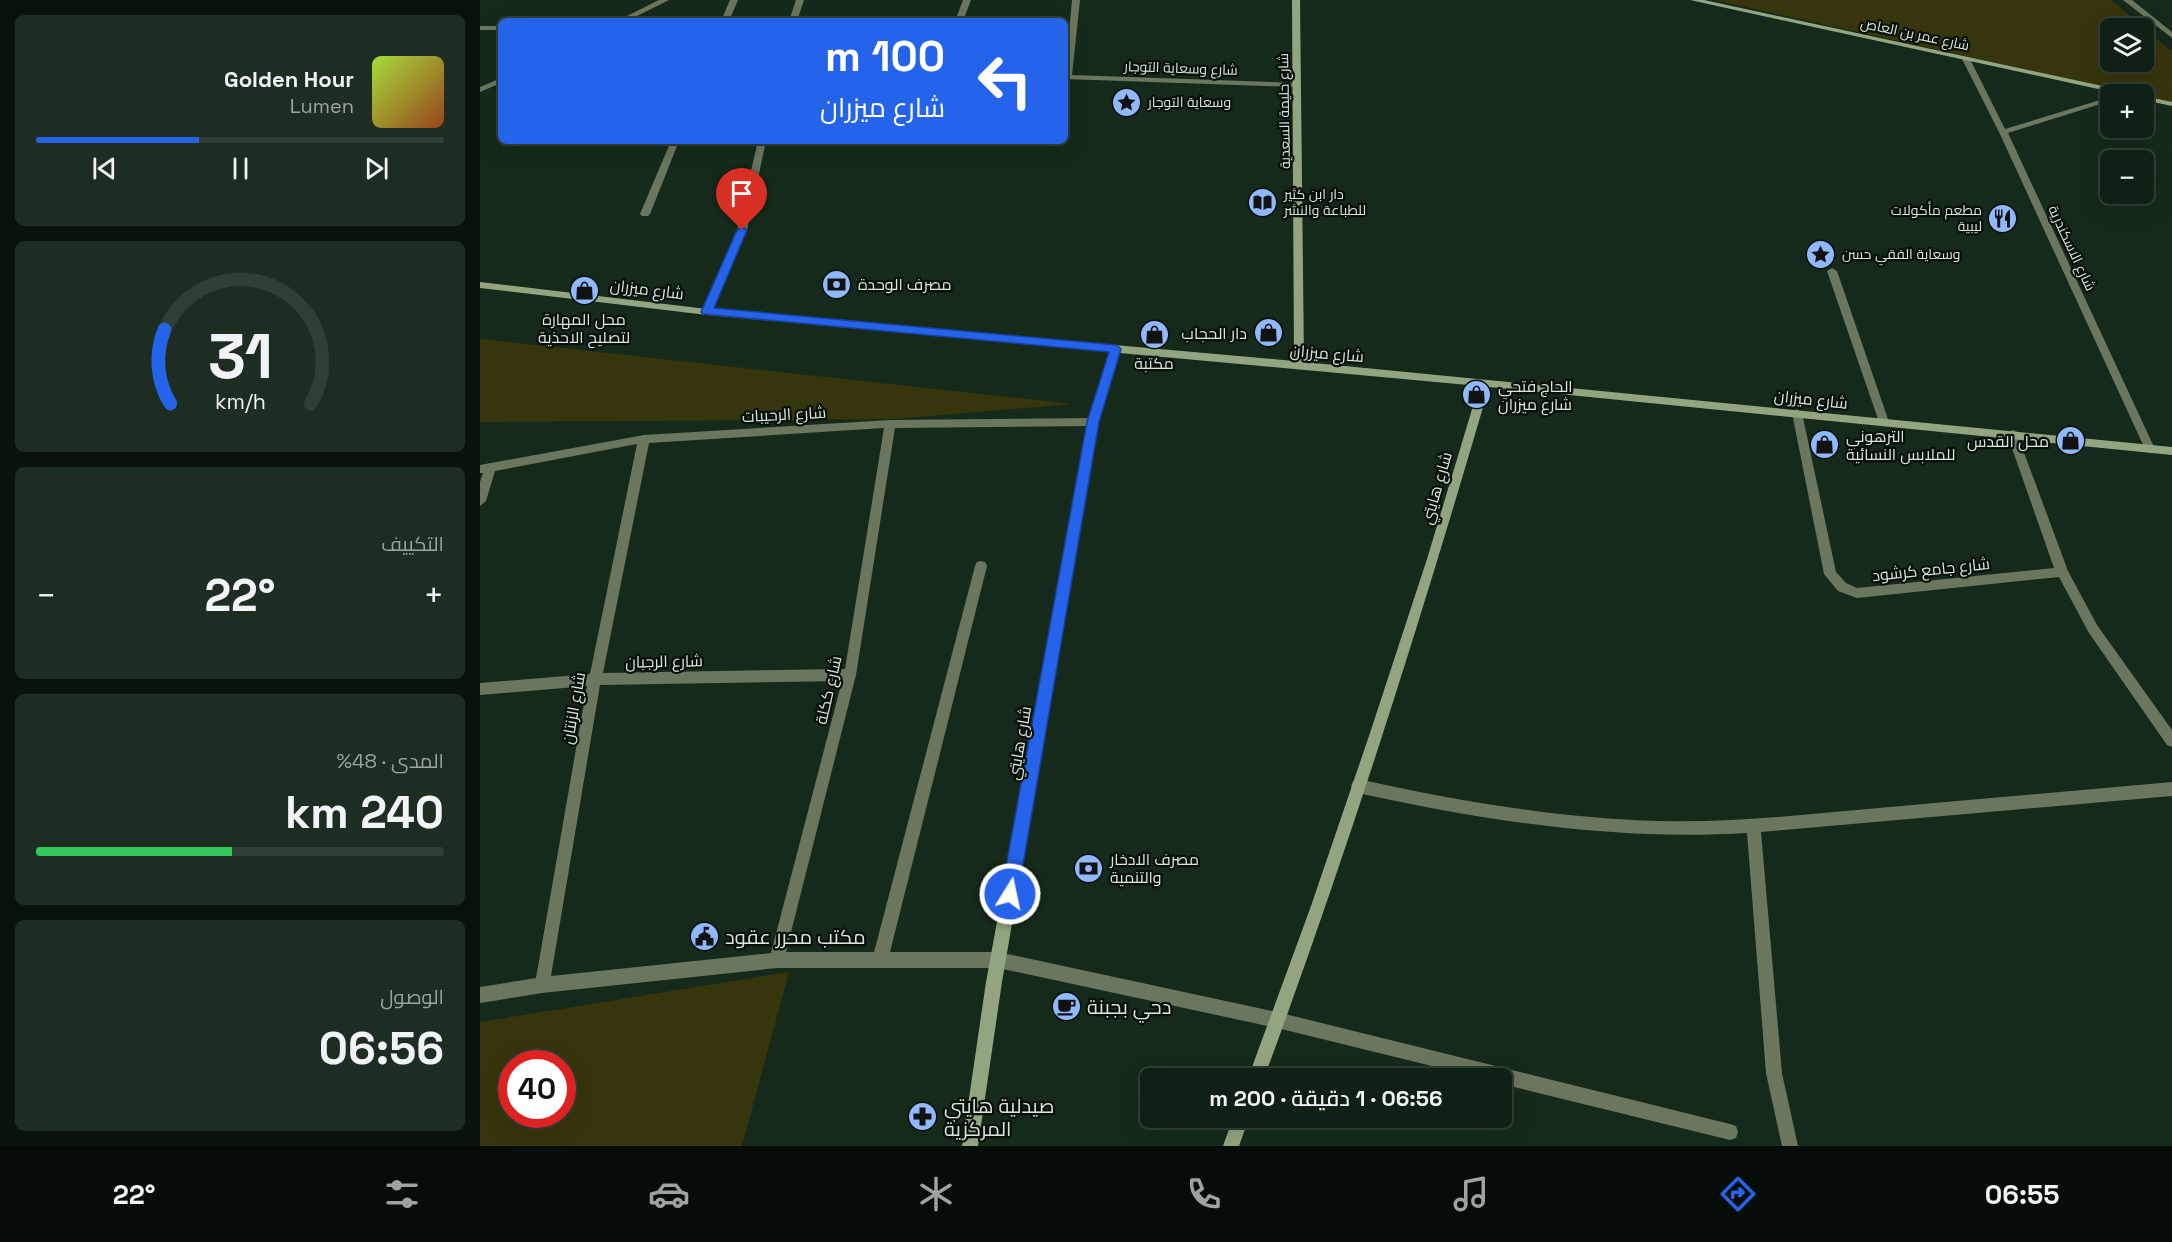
<!DOCTYPE html>
<html lang="ar">
<meta charset="utf-8">
<style>
:root{--surface:#102014;--page:#1e2d22;--text:#f1f3f6;--muted:#9ca3a0;--line:#303e34;--accent:#2563eb}
body{margin:0;font-family:"Space Grotesk",Cairo,sans-serif;background:var(--page);color:var(--text);direction:rtl;height:100vh;display:flex;flex-direction:column;font-size:22px;white-space:nowrap}
*{box-sizing:border-box;margin:0}
p{font-size:20px;color:var(--muted)}
.icon{flex:none;width:33px;height:33px;fill:none;stroke:currentColor;stroke-width:2;stroke-linecap:round;stroke-linejoin:round}
.map{position:relative;flex:1;overflow:hidden;direction:ltr}
.drawer{display:flex;flex-direction:column;gap:15px;padding:15px;background:#09120b;width:480px}
.drawer>*{flex:none}
.banner{position:absolute;left:18px;top:18px;width:570px;height:126px;border-radius:9px;box-shadow:0 6px 24px #0002,0 0 0 2px var(--line);direction:rtl;background:#2563eb;color:#fff;overflow:hidden}
.controls{position:absolute;left:1620px;top:18px;display:grid;gap:12px}
.controls a{display:grid;place-items:center;width:54px;height:54px;border-radius:9px;background:var(--surface);box-shadow:0 6px 24px #0002,0 0 0 2px var(--line);font-size:30px}
.speed{position:absolute;left:18px;top:1050px;display:flex;gap:12px;font-size:30px;font-weight:700;text-align:center}
.speed>*{display:grid;place-content:center;width:78px;height:78px;border-radius:50%;background:var(--surface);box-shadow:0 6px 24px #0002,0 0 0 2px var(--line);line-height:1}
.speed .limit{border:9px solid #d22;background:#fff;color:#111}
.pin{position:absolute;display:grid;place-items:center;width:51px;height:51px;color:#fff;margin:-62px -26px;border-radius:50% 50% 50% 0;rotate:-45deg;box-shadow:0 0 6px #0007}
.pin .icon{rotate:45deg}
.me{position:absolute;width:66px;margin:-33px;rotate:10deg;stroke-linejoin:round;filter:drop-shadow(0 0 4px #0008)}
.turn{display:flex;align-items:center;gap:21px;height:126px;padding:0 24px;font-size:27px}
.turn .icon{width:78px;height:78px;stroke-width:2.5}
.turn b{display:block;font-size:42px;line-height:51px}
.big{font-size:45px;font-weight:600;line-height:1.1}
.drawer .tile{flex:1;display:flex;flex-direction:column;justify-content:center;gap:9px;min-width:0;padding:0 21px;border-radius:9px;background:var(--page)}
.drawer .dial{align-items:center;gap:0}
.dial svg{height:156px;overflow:visible;fill:none;stroke:var(--line);stroke-width:7;stroke-linecap:round;text-anchor:middle}
.dial text{fill:var(--text);stroke:none}
.song{display:flex;align-items:center;gap:18px}
.cover{width:72px;height:72px;border-radius:9px;background:linear-gradient(135deg,hsl(80 70% 55%),hsl(20 70% 35%))}
.played{height:6px;border-radius:3px;background:linear-gradient(90deg,var(--accent) 40%,var(--line) 40%)}
.keys{display:flex;justify-content:space-around;direction:ltr}
.heat{display:flex;justify-content:space-between;align-items:center;font-size:33px;direction:ltr}
.charge{height:9px;border-radius:4px;background:linear-gradient(90deg,#34c759 48%,var(--line) 0)}
.trip{position:absolute;left:660px;top:1068px;width:372px;height:60px;border-radius:9px;background:var(--surface);box-shadow:0 6px 24px #0002,0 0 0 2px var(--line);font-weight:600;line-height:60px;text-align:center;direction:rtl}
.dock{display:flex;height:96px;justify-content:space-around;align-items:center;background:#060d08;color:var(--muted)}
.dock .icon{width:42px;height:42px}
.dock .selected{color:var(--accent)}
.dock b{font-size:27px;color:var(--text)}
main{display:flex;flex:1;min-height:0}
.map>svg:first-child{display:block}
.green{fill:#37350b;fill-rule:evenodd}
.lines{fill:none;stroke-linecap:round;stroke-linejoin:round}
.lane{fill:#6b765f;fill-rule:evenodd}
.street{fill:#6b765f;fill-rule:evenodd}
.secondary{fill:#93a580;fill-rule:evenodd}
.route{fill:#2563eb;stroke:#184099;stroke-width:1.5}
.labels{text-anchor:middle;stroke-width:4.5;stroke-linejoin:round;paint-order:stroke}
.far-street-label{font-size:14px;fill:#d9e6db;stroke:#071009}
.far-poi-label{font-size:14px;fill:#d9e6db;stroke:#071009;text-anchor:start}
.poi-label{font-size:16px;fill:#d9e6db;stroke:#071009;text-anchor:start}
.street-label{font-size:16px;fill:#d9e6db;stroke:#071009}
.near-poi-label{font-size:20px;fill:#d9e6db;stroke:#071009;text-anchor:start}
</style>
<main>
<div class="map">
<svg width="1692" height="1146" viewBox="0 0 1692 1146">
<rect width="100%" height="100%" fill="#152a1a"/>
<g class="green">
<path d="M 1234,0 L 1631,0 L 1692,52 L 1692,102 ZM 1630,28 L 1664,28 L 1664,62 L 1630,62 Z"/>
<polygon points="0,339 593,404 414,419 0,422"/>
<path d="M 309,972 L 262,1146 L 0,1146 L 0,1022 ZM 32,1064 L 82,1064 L 82,1114 L 32,1114 Z"/>
</g>
<g class="lines">
<g class="lane">
<rect x="0" y="26" width="21" height="4"/>
<polygon points="501,561 505,562 507,566 408,960 405,965 400,968 395,965 392,960 495,566 497,562"/>
<polygon points="797,1012 1250,1124 1256,1126 1258,1132 1256,1138 1250,1140 1022,1084 1022,1078 1001,1078 797,1028 791,1026 789,1020 791,1014"/>
</g>
<g class="street">
<polygon points="179,0 189,0 147,21 137,21"/>
<polygon points="250,0 258,0 249,21 241,21"/>
<polygon points="316,0 324,0 317,21 309,21"/>
<polygon points="483,0 491,0 483,21 475,21"/>
<polygon points="592,0 600,0 592,75 817,83 821,85 817,87 585,79"/>
<polygon points="1643,0 1652,0 1692,32 1692,38"/>
<polygon points="1483,57 1490,59 1525,129 1630,97 1630,101 1528,133 1675,449 1674,452 1670,453 1665,449 1519,132 1482,59"/>
<polygon points="21,78 21,83 0,92 0,87"/>
<polygon points="1643,92 1648,92 1652,94 1642,94"/>
<polygon points="191,141 199,141 170,214 168,216 162,216 160,214"/>
<polygon points="278,141 286,141 267,230 232,312 230,314 224,314 222,312 257,230"/>
<polygon points="1352,268 1357,271 1409,422 1408,425 1400,425 1399,422 1347,271"/>
<polygon points="1317,409 1322,413 1356,572 1366,583 1377,588 1574,568 1527,434 1532,430 1536,431 1588,571 1617,625 1692,730 1692,747 1687,745 1609,633 1579,577 1377,598 1358,591 1344,574 1312,413"/>
<path d="M 613,418 L 618,422 L 613,426 L 415,428 L 376,675 L 306,952 L 518,952 L 797,1012 L 803,1014 L 805,1020 L 803,1026 L 797,1028 L 518,968 L 297,968 L 62,993 L 0,1003 L 0,987 L 56,978 L 107,686 L 0,695 L 0,683 L 110,674 L 157,444 L 15,471 L 6,501 L 0,506 L 0,482 L 3,473 L 0,473 L 0,465 L 164,435 L 410,420 ZM 404,428 L 365,669 L 123,673 L 169,443 ZM 362,681 L 291,953 L 71,976 L 120,685 Z"/>
<path d="M 878,779 C 978,801 1077,818 1179,821 C 1249,823 1319,815 1388,809 C 1490,800 1591,791 1692,782 L 1692,796 L 1281,832 L 1302,1073 L 1318,1146 L 1302,1146 L 1286,1073 L 1267,833 C 1136,841 1006,821 878,793 L 873,791 L 871,786 L 873,781 Z"/>
</g>
<g class="secondary">
<path d="M 812,0 L 820,0 L 824,362 L 1692,447 L 1692,455 L 1009,387 C 941,620 868,851 784,1078 L 768,1078 L 831,906 L 890,733 L 947,559 L 999,386 L 640,353 L 618,422 L 522,982 L 498,1146 L 482,1146 L 506,982 L 608,422 L 630,352 L 227,315 L 0,288 L 0,282 L 227,309 L 814,361 Z"/>
<polygon points="1210,0 1224,0 1650,92 1654,94 1641,94"/>
<polygon points="1664,96 1692,102 1692,106 1664,100"/>
<polygon points="753,1118 769,1118 759,1146 743,1146"/>
</g>
</g>
<polygon class="route" points="262,227 267,230 234,308 636,345 641,349 619,422 538,894 536,899 530,902 524,899 521,894 607,422 629,352 223,314 221,312 257,230"/>
<defs>
<symbol id="sight-disc" viewBox="-11 -11 22 22"><circle r="9.5" fill="#8fb8fd" stroke="#071009"/><path d="M0-6L1.8-2.2L6-1.7L2.9 1.2L3.7 5.4L0 3.3L-3.7 5.4L-2.9 1.2L-6-1.7L-1.8-2.2Z" fill="#111"/></symbol>
<symbol id="library-disc" viewBox="-11 -11 22 22"><circle r="9.5" fill="#8fb8fd" stroke="#071009"/><path d="M-6-4Q-3-5.5-.7-3.5V5Q-3 3-6 4ZM6-4Q3-5.5 .7-3.5V5Q3 3 6 4Z" fill="#111"/></symbol>
<symbol id="restaurant-disc" viewBox="-11 -11 22 22"><circle r="9.5" fill="#8fb8fd" stroke="#071009"/><path d="M-5-6h1v4h1v-4h1v4h1v-4h1v5L-1.5 .5V6h-2V.5L-5-1ZM5-6V6H3V1.5H1.5Q1.5-4 5-6Z" fill="#111"/></symbol>
<symbol id="bank-disc" viewBox="-11 -11 22 22"><circle r="9.5" fill="#8fb8fd" stroke="#071009"/><path d="M-6-4H6V4H-6ZM0-2.3a2.3 2.3 0 1 0 0 4.6a2.3 2.3 0 1 0 0-4.6Z" fill="#111"/></symbol>
<symbol id="shop-disc" viewBox="-11 -11 22 22"><circle r="9.5" fill="#8fb8fd" stroke="#071009"/><path d="M-5-2.5h2.3a2.7 3.5 0 0 1 5.4 0H5L5.5 6h-11ZM-1.5-2.5h3a1.5 2.3 0 0 0-3 0Z" fill="#111"/></symbol>
<symbol id="civic-disc" viewBox="-11 -11 22 22"><circle r="9.5" fill="#8fb8fd" stroke="#071009"/><path d="M-.6-6.5H3V-4.5H.6V-3L4-1V1h2V6H-6V1h2V-1L-.6-3ZM-1.2 2.5V6h2.4V2.5Z" fill="#111"/></symbol>
<symbol id="cafe-disc" viewBox="-11 -11 22 22"><circle r="9.5" fill="#8fb8fd" stroke="#071009"/><path d="M-5.5-4.5H6V0H3Q3 3.5 0 3.5H-2.5Q-5.5 3.5-5.5 0ZM3-3.2v2h1.7v-2ZM-6 4.5H4V6H-6Z" fill="#111"/></symbol>
<symbol id="pharmacy-disc" viewBox="-11 -11 22 22"><circle r="9.5" fill="#8fb8fd" stroke="#071009"/><path d="M-2-6h4v4h4v4h-4v4h-4v-4h-4v-4h4Z" fill="#111"/></symbol>
</defs>
<g fill-rule="evenodd">
<use href="#sight-disc" x="630" y="86" width="33" height="33"/>
<use href="#library-disc" x="766" y="186" width="33" height="33"/>
<use href="#restaurant-disc" x="1506" y="202" width="33" height="33"/>
<use href="#sight-disc" x="1324" y="238" width="33" height="33"/>
<use href="#bank-disc" x="340" y="268" width="33" height="33"/>
<use href="#shop-disc" x="88" y="274" width="33" height="33"/>
<use href="#shop-disc" x="772" y="316" width="33" height="33"/>
<use href="#shop-disc" x="658" y="318" width="33" height="33"/>
<use href="#shop-disc" x="980" y="378" width="33" height="33"/>
<use href="#shop-disc" x="1574" y="424" width="33" height="33"/>
<use href="#shop-disc" x="1328" y="428" width="33" height="33"/>
<use href="#bank-disc" x="592" y="852" width="33" height="33"/>
<use href="#civic-disc" x="208" y="920" width="33" height="33"/>
<use href="#cafe-disc" x="570" y="990" width="33" height="33"/>
<use href="#pharmacy-disc" x="426" y="1100" width="33" height="33"/>
</g>
<g class="labels">
<g class="far-street-label">
<text transform="translate(1435 34) rotate(12)" y="5">شارع عمر بن العاص</text>
<text transform="translate(701 68) rotate(2)" y="5">شارع وسعاية التوجار</text>
<text transform="translate(804 111) rotate(-91)" y="5">شارع حليمة السعدية</text>
<text transform="translate(1592 248) rotate(65)" y="5">شارع الاسكندرية</text>
</g>
<g class="far-poi-label">
<text x="668" y="107">وسعاية التوجار</text>
<text x="804" y="199">دار ابن كثير<tspan x="804" dy="16">للطباعة والنشر</tspan></text>
<text x="1502" y="215" text-anchor="end">مطعم مأكولات<tspan x="1502" dy="16">ليبية</tspan></text>
<text x="1362" y="259">وسعاية الفقي حسن</text>
</g>
<g class="poi-label">
<text x="378" y="290">مصرف الوحدة</text>
<text x="104" y="325" text-anchor="middle">محل المهارة<tspan x="104" dy="18">لتصليح الاحذية</tspan></text>
<text x="767" y="339" text-anchor="end">دار الحجاب</text>
<text x="674" y="369" text-anchor="middle">مكتبة</text>
<text x="1018" y="392">الحاج فتحي<tspan x="1018" dy="18">شارع ميزران</tspan></text>
<text x="1366" y="442">الترهوني<tspan x="1366" dy="18">للملابس النسائية</tspan></text>
<text x="1569" y="447" text-anchor="end">محل القدس</text>
<text x="630" y="865">مصرف الادخار<tspan x="630" dy="18">والتنمية</tspan></text>
</g>
<g class="street-label">
<text transform="translate(167 289) rotate(7)" y="6">شارع ميزران</text>
<text transform="translate(847 353) rotate(5)" y="6">شارع ميزران</text>
<text transform="translate(1331 399) rotate(6)" y="6">شارع ميزران</text>
<text transform="translate(304 414) rotate(-3)" y="6">شارع الرحيبات</text>
<text transform="translate(956 488) rotate(-74)" y="6">شارع هايتي</text>
<text transform="translate(1451 569) rotate(-6)" y="6">شارع جامع كرشود</text>
<text transform="translate(184 661) rotate(-1)" y="6">شارع الرجبان</text>
<text transform="translate(348 690) rotate(-77)" y="6">شارع ككلة</text>
<text transform="translate(93 708) rotate(-80)" y="6">شارع الزنتان</text>
<text transform="translate(539 743) rotate(-80)" y="6">شارع هايتي</text>
</g>
<g class="near-poi-label">
<text x="245" y="944">مكتب محرر عقود</text>
<text x="607" y="1014">دحي بجبنة</text>
<text x="464" y="1113">صيدلية هايتي<tspan x="464" dy="23">المركزية</tspan></text>
</g>
</g>
</svg>
<div class="controls">
<a><svg class="icon" aria-label="layers" viewBox="0 0 24 24"><path d="M12 4l9 5-9 5-9-5zM3 14l9 5 9-5"/></svg></a>
<a>+</a>
<a>−</a>
</div>
<div class="speed"><div class="limit">40</div></div>
<div class="pin" style="left:262px;top:230px;background:#d93025"><svg class="icon" aria-label="arrive" viewBox="0 0 24 24"><path d="M6 21V4h12l-3 4 3 4H6"/></svg></div>
<svg class="me" style="left:530px;top:894px" viewBox="-20 -20 40 40"><circle r="17" fill="#2563eb" stroke="#fff" stroke-width="3"/><path d="M0-11L8 9 0 5-8 9z" fill="#fff"/></svg>
<div class="trip">06:56 · 1 دقيقة · 200 m</div>
<div class="banner">
<div class="turn"><svg class="icon" aria-label="left" viewBox="0 0 24 24"><path d="M17 20v-9H6M10 6l-5 5 5 5"/></svg><div><b>100 m</b>شارع ميزران</div></div>
</div>
</div>
<section class="drawer">
<div class="tile">
<div class="song"><i class="cover"></i><div><b>Golden Hour</b><p>Lumen</p></div></div>
<div class="played"></div>
<div class="keys"><svg class="icon" aria-label="previous" viewBox="0 0 24 24"><path d="M18 5L8 12l10 7zM5 5v14"/></svg><svg class="icon" aria-label="pause" viewBox="0 0 24 24"><path d="M8 5v14M16 5v14"/></svg><svg class="icon" aria-label="next" viewBox="0 0 24 24"><path d="M6 5l10 7-10 7zM19 5v14"/></svg></div>
</div>
<div class="tile dial"><svg viewBox="0 0 100 80">
<path d="M14 69A42 42 0 1 1 86 69"/>
<path d="M14 69A42 42 0 0 1 11 31" stroke="#2563eb"/>
<text x="50" y="56" font-size="32" font-weight="700">31</text>
<text x="50" y="72" font-size="11">km/h</text>
</svg></div>
<div class="tile"><p>التكييف</p>
<div class="heat"><a>−</a><b class="big">22°</b><a>+</a></div>
</div>
<div class="tile"><p>المدى · 48%</p><b class="big">240 km</b><div class="charge"></div></div>
<div class="tile"><p>الوصول</p><b class="big">06:56</b></div>
</section>
</main>
<nav class="dock">
<b>06:55</b>
<svg class="icon selected" aria-label="directions" viewBox="0 0 24 24"><path d="M12 3l9 9-9 9-9-9zM9 14v-3h6M13 9l2 2-2 2"/></svg>
<svg class="icon" aria-label="music" viewBox="0 0 24 24"><path d="M9 18V5l10-2v13"/><circle cx="6" cy="18" r="3"/><circle cx="16" cy="16" r="3"/></svg>
<svg class="icon" aria-label="phone" viewBox="0 0 24 24"><path d="M5 4h4l2 5-3 2q2 4 5 5l2-3 5 2v4C11 20 4 13 5 4z"/></svg>
<svg class="icon" aria-label="climate" viewBox="0 0 24 24"><path d="M12 3v18M4 7l16 10M4 17L20 7"/></svg>
<svg class="icon" aria-label="car" viewBox="0 0 24 24"><path d="M5 17H2v-5l4-1 3-4h7l3 4 3 1v5h-3M9 17h6M6 11h13"/><circle cx="7" cy="17" r="2"/><circle cx="17" cy="17" r="2"/></svg>
<svg class="icon" aria-label="filters" viewBox="0 0 24 24"><path d="M4 7h16M4 17h16"/><circle cx="9" cy="7" r="2"/><circle cx="15" cy="17" r="2"/></svg>
<b>22°</b>
</nav>
